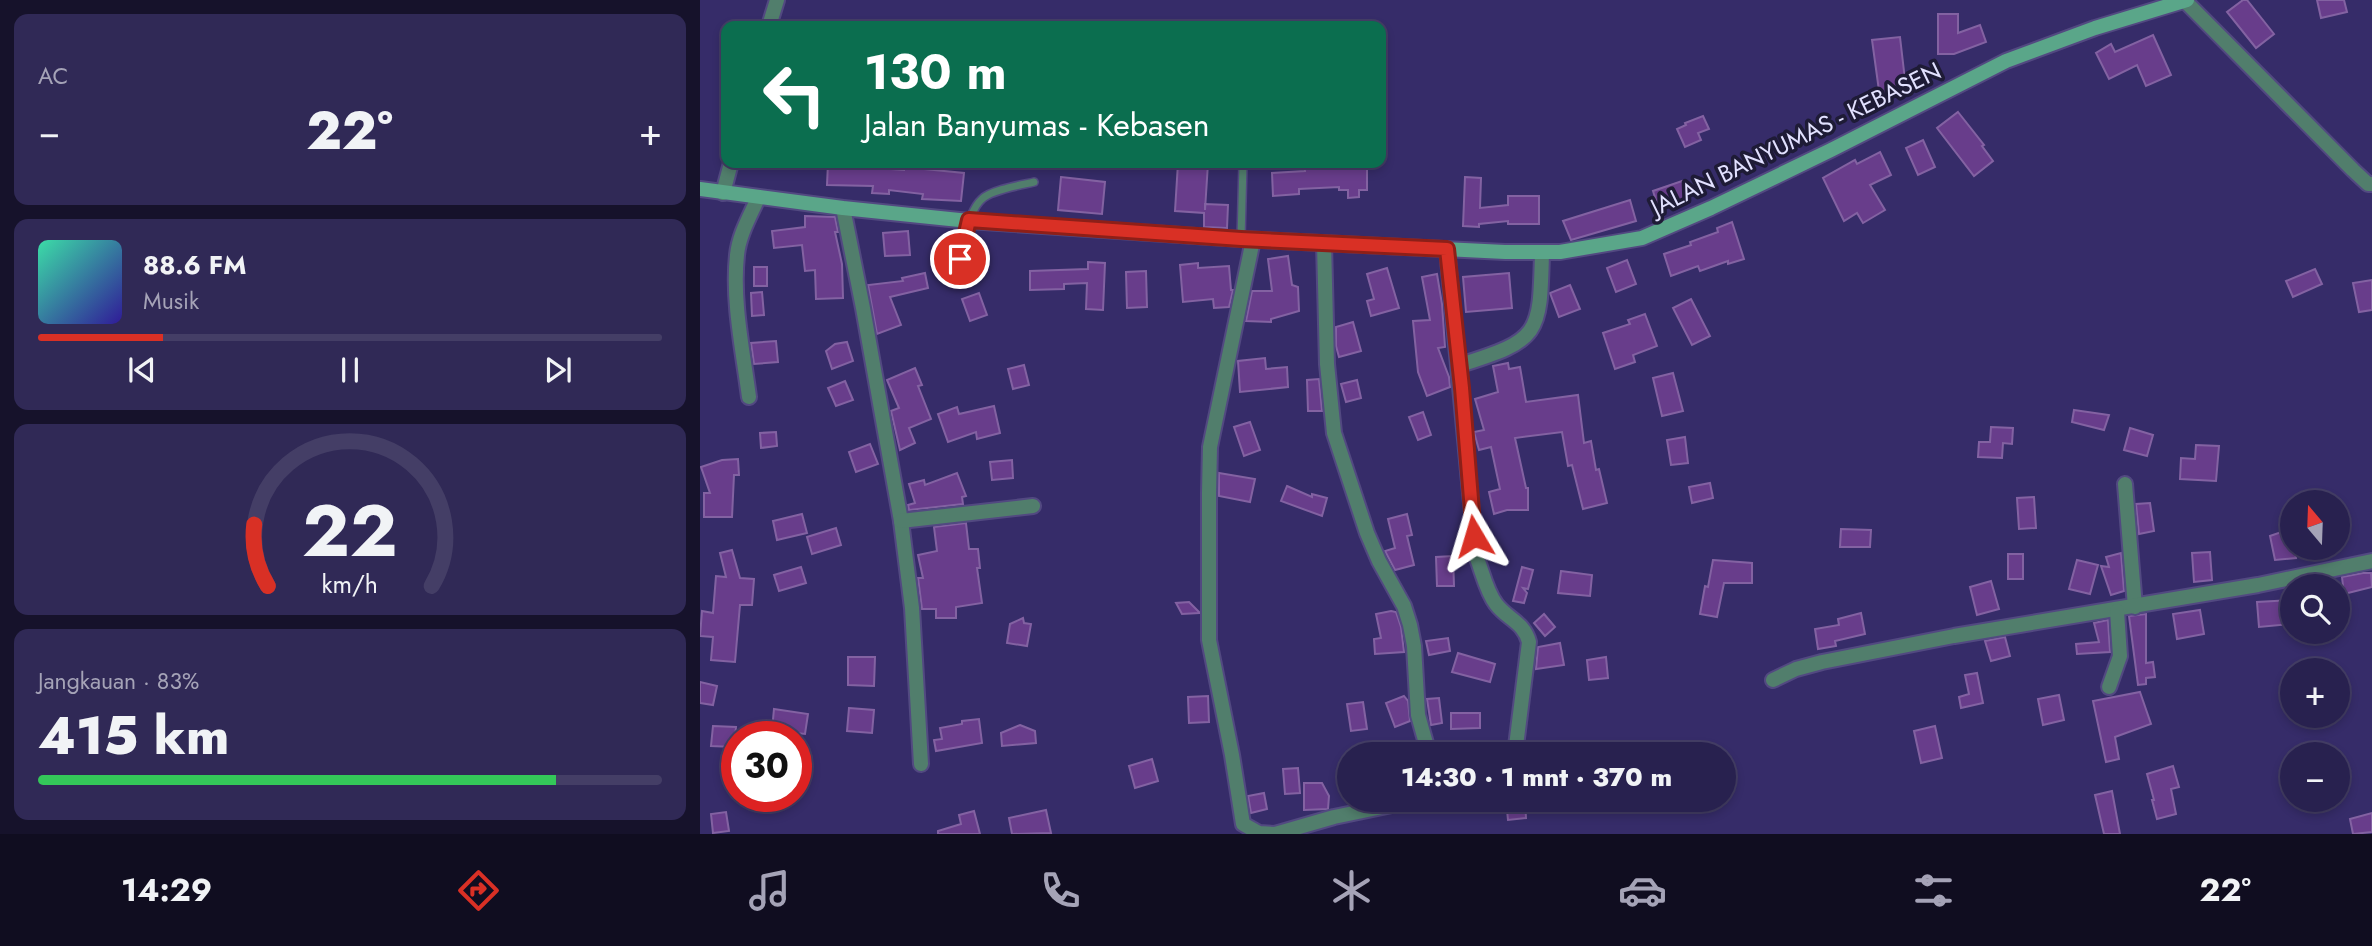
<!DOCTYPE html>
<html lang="id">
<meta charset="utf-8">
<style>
:root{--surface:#28214f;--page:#302956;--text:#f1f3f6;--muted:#a5a3b7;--line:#443e66;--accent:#d93025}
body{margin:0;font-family:Jost,sans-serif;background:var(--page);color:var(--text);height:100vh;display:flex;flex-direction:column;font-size:26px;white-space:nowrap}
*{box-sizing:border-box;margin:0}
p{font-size:23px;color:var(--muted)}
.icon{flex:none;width:38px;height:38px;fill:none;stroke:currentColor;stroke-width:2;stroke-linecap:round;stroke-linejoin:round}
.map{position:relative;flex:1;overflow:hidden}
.drawer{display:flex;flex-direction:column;gap:14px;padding:14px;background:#16122b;width:700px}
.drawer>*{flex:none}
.guide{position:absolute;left:21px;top:21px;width:665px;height:147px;border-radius:14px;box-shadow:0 4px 10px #0003,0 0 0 2px var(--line);background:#0b6e4f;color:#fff;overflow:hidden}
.needle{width:46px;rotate:341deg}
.fabs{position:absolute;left:1580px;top:490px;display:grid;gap:14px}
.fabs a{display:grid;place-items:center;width:70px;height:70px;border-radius:50%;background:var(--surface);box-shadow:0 4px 10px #0003,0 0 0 2px var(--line);font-size:35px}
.speed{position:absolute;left:21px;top:721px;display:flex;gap:14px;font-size:35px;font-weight:700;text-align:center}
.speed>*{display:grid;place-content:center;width:91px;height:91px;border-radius:50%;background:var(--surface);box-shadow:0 4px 10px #0003,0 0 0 2px var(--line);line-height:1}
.speed .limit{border:10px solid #d22;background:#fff;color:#111}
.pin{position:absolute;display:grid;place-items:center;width:60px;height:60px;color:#fff;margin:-30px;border:4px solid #fff;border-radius:50%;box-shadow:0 2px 7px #0007}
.me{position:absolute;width:77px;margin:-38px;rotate:353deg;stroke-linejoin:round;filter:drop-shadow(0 0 5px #0008)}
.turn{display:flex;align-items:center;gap:24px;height:147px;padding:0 28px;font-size:32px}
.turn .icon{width:91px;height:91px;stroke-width:2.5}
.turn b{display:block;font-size:49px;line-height:60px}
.big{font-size:52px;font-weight:800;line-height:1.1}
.drawer .tile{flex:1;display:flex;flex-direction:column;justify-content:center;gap:10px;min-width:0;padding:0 24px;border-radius:14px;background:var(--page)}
.drawer .dial{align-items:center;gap:0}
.dial svg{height:182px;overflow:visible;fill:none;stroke:var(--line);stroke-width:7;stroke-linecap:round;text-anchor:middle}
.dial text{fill:var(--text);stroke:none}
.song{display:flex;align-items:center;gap:21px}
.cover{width:84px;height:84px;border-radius:10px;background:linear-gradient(135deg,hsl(160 70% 55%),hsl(250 70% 35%))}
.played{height:7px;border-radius:4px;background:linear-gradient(90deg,var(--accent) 20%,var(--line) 20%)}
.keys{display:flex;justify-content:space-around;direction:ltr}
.heat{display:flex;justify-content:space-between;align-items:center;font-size:38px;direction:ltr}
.charge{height:10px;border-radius:5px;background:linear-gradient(90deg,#34c759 83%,var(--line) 0)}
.trip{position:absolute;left:637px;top:742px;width:399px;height:70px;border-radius:35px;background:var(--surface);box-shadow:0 4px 10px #0003,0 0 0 2px var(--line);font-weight:800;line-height:70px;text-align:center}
.dock{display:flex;height:112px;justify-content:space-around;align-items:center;background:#100d20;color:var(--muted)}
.dock .icon{width:49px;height:49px}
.dock .on{color:var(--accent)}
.dock b{font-size:32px;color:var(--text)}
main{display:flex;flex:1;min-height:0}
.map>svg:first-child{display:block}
.building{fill:#683d8b;stroke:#8362a2;stroke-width:2}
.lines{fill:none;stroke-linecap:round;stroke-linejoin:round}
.service-casing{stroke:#524981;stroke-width:10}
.minor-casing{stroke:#524981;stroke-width:18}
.secondary-casing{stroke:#524981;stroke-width:18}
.service{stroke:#517e6c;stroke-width:7}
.minor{stroke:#517e6c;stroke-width:14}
.secondary{stroke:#5aa689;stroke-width:14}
.route-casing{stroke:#8d1f18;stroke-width:18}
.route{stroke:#d93025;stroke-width:12}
.labels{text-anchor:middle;stroke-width:7;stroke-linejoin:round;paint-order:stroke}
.street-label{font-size:24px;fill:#e2e1ff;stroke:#1e1b36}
</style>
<main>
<section class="drawer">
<div class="tile"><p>AC</p>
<div class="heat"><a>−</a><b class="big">22°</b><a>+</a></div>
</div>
<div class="tile">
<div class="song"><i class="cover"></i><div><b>88.6 FM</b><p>Musik</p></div></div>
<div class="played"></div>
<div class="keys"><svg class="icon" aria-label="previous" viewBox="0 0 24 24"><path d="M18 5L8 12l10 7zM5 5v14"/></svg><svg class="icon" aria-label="pause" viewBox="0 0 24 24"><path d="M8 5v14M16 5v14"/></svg><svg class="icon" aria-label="next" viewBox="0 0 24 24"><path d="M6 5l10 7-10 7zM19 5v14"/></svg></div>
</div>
<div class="tile dial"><svg viewBox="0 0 100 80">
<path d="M14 69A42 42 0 1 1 86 69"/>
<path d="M14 69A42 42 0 0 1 8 42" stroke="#d93025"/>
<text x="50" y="56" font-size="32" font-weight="700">22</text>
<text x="50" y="72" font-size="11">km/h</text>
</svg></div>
<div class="tile"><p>Jangkauan · 83%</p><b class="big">415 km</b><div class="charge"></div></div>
</section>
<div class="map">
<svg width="1672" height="834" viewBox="0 0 1672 834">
<rect width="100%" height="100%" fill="#362c69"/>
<g class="building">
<polygon points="1543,0 1547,0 1574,34 1556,48 1527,12"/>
<polygon points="1617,0 1644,0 1647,12 1621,18"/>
<polygon points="1238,14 1258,14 1258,33 1280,25 1286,42 1254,54 1238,54"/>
<polygon points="1453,35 1471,75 1446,86 1437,65 1409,79 1396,53 1411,44 1415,52"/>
<polygon points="1200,37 1205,80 1198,85 1202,95 1180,98 1172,40"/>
<polygon points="1258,112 1284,145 1282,146 1293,161 1274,176 1237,128"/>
<polygon points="1003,116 1009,129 998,133 1001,140 985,147 977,129 986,125 985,123"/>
<polygon points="1223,140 1235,167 1218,175 1206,148"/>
<polygon points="1180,152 1191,175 1170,185 1185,210 1163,223 1157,213 1144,221 1123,178 1155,160 1157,164"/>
<polygon points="128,163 163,163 163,167 204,170 204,167 264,173 261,201 222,199 223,194 189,190 189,194 172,193 173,186 127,185"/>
<polygon points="478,163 508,163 505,210 505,204 528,205 527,228 504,227 504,213 475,211"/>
<polygon points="604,163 667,163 667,190 659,190 659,197 648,198 648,190 639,190 639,187 599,189 599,194 573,196 572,173 605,171"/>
<polygon points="361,177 405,182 402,214 358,210"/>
<polygon points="765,177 781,178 780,208 808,205 808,196 839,196 839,224 808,224 808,221 779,224 779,227 763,226"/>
<polygon points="982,181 989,200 959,210 953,191"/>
<polygon points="930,200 936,221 871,240 863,221"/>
<polygon points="105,216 135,217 138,232 135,232 142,264 143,298 116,299 115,270 105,271 102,245 74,248 72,231 105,227"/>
<polygon points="1032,222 1044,259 1028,264 1028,261 1000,271 998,266 971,276 964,254 991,245 990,242 1018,232 1017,228"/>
<polygon points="208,231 210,255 185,256 183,233"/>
<polygon points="588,256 592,285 598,287 599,311 571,319 571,322 546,321 552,291 572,291 568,259"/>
<polygon points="927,260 936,284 916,292 907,268"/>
<polygon points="388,262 405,263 403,310 386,309 387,283 364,284 364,289 330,290 330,271 388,269"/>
<polygon points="498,263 498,268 529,266 531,290 533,290 529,307 514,308 513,299 483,302 480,265"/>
<rect x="54" y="267" width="13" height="19"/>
<polygon points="687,268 699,308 671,316 667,301 674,299 667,274"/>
<polygon points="1615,269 1622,284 1593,297 1586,281"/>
<polygon points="446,271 447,307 427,308 426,272"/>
<polygon points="225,273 228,288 190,297 201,325 177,334 168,285 203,281 202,278"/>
<polygon points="809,273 812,308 766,312 763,277"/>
<polygon points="737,274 742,304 745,347 738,348 749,377 750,387 727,396 718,372 713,321 730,320 722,277"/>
<polygon points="1672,280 1672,310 1659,312 1653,283"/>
<polygon points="870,285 880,309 859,317 850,293"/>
<polygon points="62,292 64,315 52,316 51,293"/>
<polygon points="279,293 287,315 270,321 262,299"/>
<polygon points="991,299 1010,336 992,345 973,308"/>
<polygon points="945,314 957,346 933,355 935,362 915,369 903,333 930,324 928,320"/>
<polygon points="653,322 661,351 639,357 636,346 636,327"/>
<polygon points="76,341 78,362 54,364 51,343"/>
<polygon points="147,342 153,361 132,369 126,351 135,344"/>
<polygon points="565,358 566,369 587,367 588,387 540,392 538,361"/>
<polygon points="808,363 809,369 820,367 826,402 878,395 884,443 891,441 896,470 899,469 907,503 883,509 872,465 868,466 862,432 815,438 826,488 828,488 828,510 807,510 794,514 789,492 800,489 791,447 779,450 774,432 784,430 775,399 798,392 793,366"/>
<polygon points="324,365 329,385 313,389 308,369"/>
<polygon points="215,368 222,385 218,386 231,419 209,428 215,443 200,450 191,411 199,408 187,380"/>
<polygon points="973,373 983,411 962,416 953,378"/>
<polygon points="619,379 622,411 608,411 607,380"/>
<polygon points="657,380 661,398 646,402 641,384"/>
<polygon points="145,381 153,400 136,406 128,388"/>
<polygon points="294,406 300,433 277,439 276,432 248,442 238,414 257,407 259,414"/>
<polygon points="1374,410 1409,415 1404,430 1372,422"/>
<polygon points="723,412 731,435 718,440 709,417"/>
<polygon points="550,422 560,450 544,456 534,427"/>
<polygon points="1291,427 1313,428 1312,444 1303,443 1302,458 1278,457 1279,442 1290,442"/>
<polygon points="1430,428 1453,435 1447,456 1424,450"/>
<polygon points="76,432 77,446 61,448 60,433"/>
<polygon points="985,437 988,463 971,465 967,440"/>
<polygon points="170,444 178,464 156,472 149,452"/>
<polygon points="1496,445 1519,446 1516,481 1480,479 1481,458 1495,459"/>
<polygon points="38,459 39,475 34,475 32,517 4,517 4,493 10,493 1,467 22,460"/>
<polygon points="312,460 313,478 292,480 290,462"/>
<polygon points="257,473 266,496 262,497 263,504 209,510 208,505 215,503 209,484 224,480 225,485"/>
<polygon points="519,473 555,479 550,502 519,496"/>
<polygon points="1010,483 1013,498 992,503 989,487"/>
<polygon points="587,486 612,497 612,494 627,498 622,516 581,501"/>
<polygon points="1334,497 1336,528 1319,529 1317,498"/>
<polygon points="1450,503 1454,531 1439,534 1436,504"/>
<polygon points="102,514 107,533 77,540 73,521"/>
<polygon points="707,514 712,535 707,536 714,565 695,570 685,551 695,548 688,519"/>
<polygon points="266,523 269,549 278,549 280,568 277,568 282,603 256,607 256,618 236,618 236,609 222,609 218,578 223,578 218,555 237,551 234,527"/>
<polygon points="136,528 141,545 112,554 107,537"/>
<polygon points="1141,529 1171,530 1170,547 1140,547"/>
<polygon points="1590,529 1596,558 1575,560 1570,536"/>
<polygon points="32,550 40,578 54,579 52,605 40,605 35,662 11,660 13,637 0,636 2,611 13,613 16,576 26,577 20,553"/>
<polygon points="1510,552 1512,580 1494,582 1492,553"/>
<polygon points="1421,553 1424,591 1411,595 1401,566 1409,567 1406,557"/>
<rect x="1308" y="554" width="15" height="25"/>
<polygon points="753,556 754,586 737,586 736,557"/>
<polygon points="1013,560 1052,563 1052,583 1024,583 1017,617 1000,614 1005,586 1008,587"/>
<polygon points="1377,560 1398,565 1390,594 1369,589"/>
<polygon points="101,567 106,583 79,591 74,575"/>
<polygon points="822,567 833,570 828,589 823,588 827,593 824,603 813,601"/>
<polygon points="861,571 892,575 890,596 858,593"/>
<polygon points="1663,573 1671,573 1672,587 1644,594 1642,577"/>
<polygon points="1291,581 1299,609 1277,615 1270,587"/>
<polygon points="1592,600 1592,624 1559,627 1557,602"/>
<polygon points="489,602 499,612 499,613 482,614 476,603"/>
<polygon points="1500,610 1504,634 1477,639 1473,614"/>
<polygon points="691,611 696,612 701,627 704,652 675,654 674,639 681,638 676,614"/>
<polygon points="1161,613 1165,634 1135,641 1136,646 1118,649 1115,629 1139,625 1138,619"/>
<polygon points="844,614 855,627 845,636 834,623"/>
<polygon points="1446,614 1446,663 1453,662 1455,677 1446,678 1446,684 1438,685 1429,616"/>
<polygon points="323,618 324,623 331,624 327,646 307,643 310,624"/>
<polygon points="1408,620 1410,652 1377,654 1376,644 1399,642 1394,623"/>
<polygon points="1305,637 1310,656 1291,661 1285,641"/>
<polygon points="748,638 750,651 729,655 726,641"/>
<polygon points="860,643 864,665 836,669 838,647"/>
<polygon points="758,653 795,664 790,682 752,672"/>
<polygon points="148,657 175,657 174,686 148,685"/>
<polygon points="906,657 908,678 889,680 887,660"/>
<polygon points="1277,673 1283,703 1261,708 1259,697 1269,694 1265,675"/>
<polygon points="0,682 17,686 13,705 0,703"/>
<polygon points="1440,692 1451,724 1415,737 1419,759 1406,762 1393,701"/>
<polygon points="1359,695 1364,720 1343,725 1338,699"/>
<polygon points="508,696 509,722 489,723 488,697"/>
<polygon points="704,696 708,701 710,721 695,727 686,703"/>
<polygon points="739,698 742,723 731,725 727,699"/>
<polygon points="663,702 667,729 651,731 647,704"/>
<polygon points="149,708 174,710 172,733 147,731"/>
<polygon points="74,709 108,714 105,734 72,730"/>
<polygon points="751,713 780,713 780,728 751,729"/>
<polygon points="279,719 282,743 236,751 234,740 242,739 240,728 262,724 262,721"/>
<polygon points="320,725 335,731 336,743 302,746 301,733"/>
<polygon points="13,726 36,727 34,747 11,746"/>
<polygon points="1235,726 1242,758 1221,763 1214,731"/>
<polygon points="452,759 458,781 435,788 429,766"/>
<polygon points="1473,766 1479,787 1471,789 1476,814 1457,819 1452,800 1454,800 1447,774"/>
<polygon points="598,768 600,793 585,794 583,769"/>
<polygon points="604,783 622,783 629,796 628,809 604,810"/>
<polygon points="1412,791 1420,834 1404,834 1395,795"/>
<polygon points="564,793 567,809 551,813 548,796"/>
<polygon points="806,800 825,800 826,818 808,820"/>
<polygon points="346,810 351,833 312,834 309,818"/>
<polygon points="274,811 280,834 238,834 238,831 261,824 259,815"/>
<polygon points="26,812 29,831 13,833 11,814"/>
<polygon points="1672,813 1672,832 1653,834 1650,819"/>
</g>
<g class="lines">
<defs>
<g id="service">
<polyline points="541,239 543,163"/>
<path d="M 253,269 C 267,250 265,214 282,199 C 291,190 321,185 334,182"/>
</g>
<g id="minor">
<polyline points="1485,1 1653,170 1668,184 1672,184"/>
<polyline points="69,26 77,0"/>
<polyline points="23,193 31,163"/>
<polyline points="143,208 163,308 201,521 212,608 221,764"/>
<polyline points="553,240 510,447 509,493 509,640 532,755 543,824 559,833 575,834 634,817 716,800"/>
<polyline points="624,243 627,364 634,433 667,533 679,561 704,606 710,625 714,646 718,715 729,754"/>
<path d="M 747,249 L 776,556 C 782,570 786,591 796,604 C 807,619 824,622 829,642 L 815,754"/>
<path d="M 760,365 C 840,340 840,335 842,253"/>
<path d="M 49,397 C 43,351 32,301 37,255 C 39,235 50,216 58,198"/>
<polyline points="1425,484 1435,607"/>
<polyline points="201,521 333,506"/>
<polyline points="1073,680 1096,669 1122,662 1254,636 1558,585 1672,561"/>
<polyline points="1409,687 1420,656 1417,611"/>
</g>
<polyline id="secondary" points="0,189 143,208 269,221 541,239 805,252 860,252 942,238 1011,208 1131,150 1306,61 1395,28 1487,0"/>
</defs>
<use href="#service" class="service-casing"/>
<use href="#minor" class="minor-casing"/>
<use href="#secondary" class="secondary-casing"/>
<use href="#service" class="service"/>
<use href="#minor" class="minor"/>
<use href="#secondary" class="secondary"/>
</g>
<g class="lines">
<defs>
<polyline id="route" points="260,259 269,220 541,239 747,249 762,388 774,536"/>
</defs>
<use href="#route" class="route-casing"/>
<use href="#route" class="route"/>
</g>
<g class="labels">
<g class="street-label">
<text transform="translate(1096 139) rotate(-26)" y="8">JALAN BANYUMAS - KEBASEN</text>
</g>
</g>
</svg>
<div class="fabs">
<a><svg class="needle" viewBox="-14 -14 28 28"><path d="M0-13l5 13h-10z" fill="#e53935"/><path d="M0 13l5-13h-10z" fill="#a5a3b7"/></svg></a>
<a><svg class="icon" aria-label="search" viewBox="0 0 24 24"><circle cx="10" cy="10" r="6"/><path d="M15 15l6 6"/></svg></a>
<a>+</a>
<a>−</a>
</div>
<div class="speed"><div class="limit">30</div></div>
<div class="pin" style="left:260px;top:259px;background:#d93025"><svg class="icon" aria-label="arrive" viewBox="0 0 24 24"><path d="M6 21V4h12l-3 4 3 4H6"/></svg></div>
<svg class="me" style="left:774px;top:536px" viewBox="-20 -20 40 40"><path d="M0-17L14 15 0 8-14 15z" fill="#d93025" stroke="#fff" stroke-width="4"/></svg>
<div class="trip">14:30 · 1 mnt · 370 m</div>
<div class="guide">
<div class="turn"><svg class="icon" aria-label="left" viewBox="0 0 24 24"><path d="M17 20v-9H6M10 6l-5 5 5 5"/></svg><div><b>130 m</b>Jalan Banyumas - Kebasen</div></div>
</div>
</div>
</main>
<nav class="dock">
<b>14:29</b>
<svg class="icon on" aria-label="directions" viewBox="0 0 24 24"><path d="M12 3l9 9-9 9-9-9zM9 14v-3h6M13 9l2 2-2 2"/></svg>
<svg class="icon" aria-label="music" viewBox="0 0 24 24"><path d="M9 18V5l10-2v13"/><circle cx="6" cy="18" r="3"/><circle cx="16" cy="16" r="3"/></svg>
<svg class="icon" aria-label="phone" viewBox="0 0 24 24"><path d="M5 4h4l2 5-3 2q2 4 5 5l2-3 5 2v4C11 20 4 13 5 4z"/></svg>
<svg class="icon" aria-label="climate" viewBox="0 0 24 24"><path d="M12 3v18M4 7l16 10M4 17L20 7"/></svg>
<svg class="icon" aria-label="car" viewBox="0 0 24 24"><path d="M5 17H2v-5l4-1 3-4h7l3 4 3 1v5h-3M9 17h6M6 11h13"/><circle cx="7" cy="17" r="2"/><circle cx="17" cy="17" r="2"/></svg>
<svg class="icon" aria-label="filters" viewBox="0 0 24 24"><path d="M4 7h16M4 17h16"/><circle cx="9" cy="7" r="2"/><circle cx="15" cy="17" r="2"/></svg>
<b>22°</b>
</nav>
